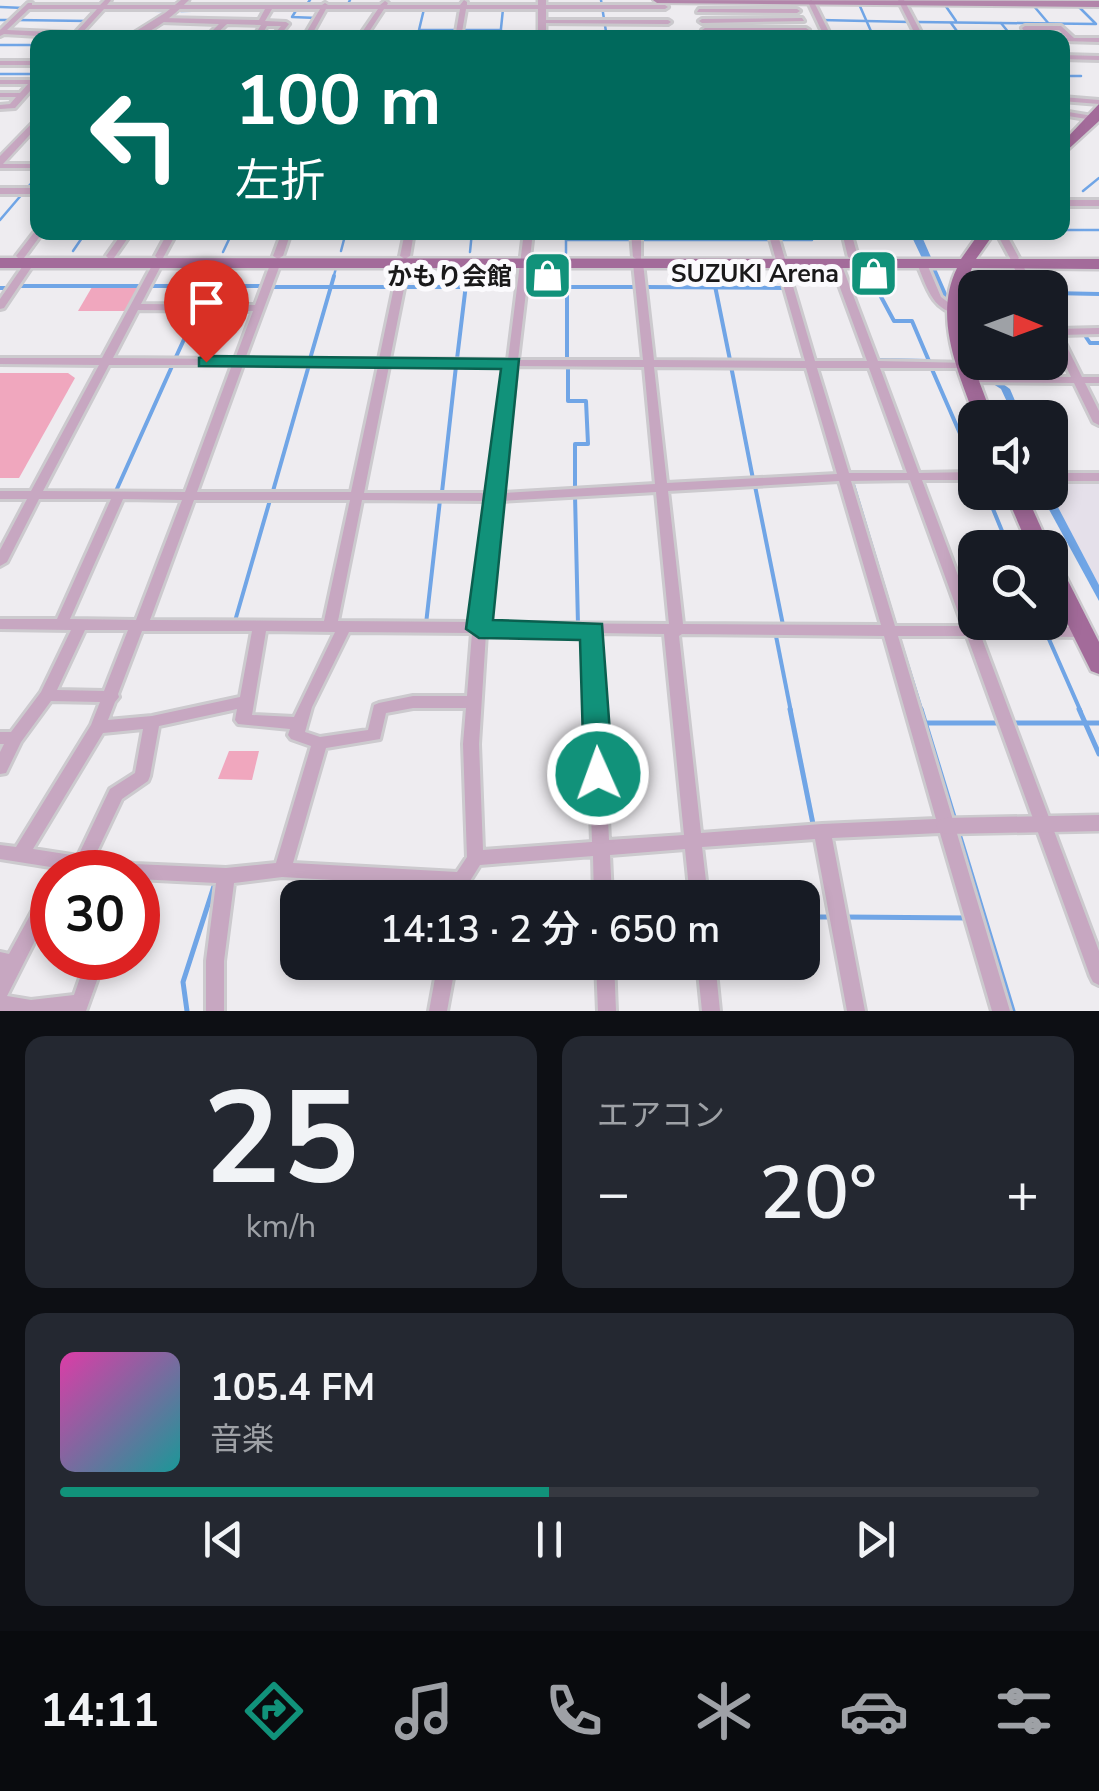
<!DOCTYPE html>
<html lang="ja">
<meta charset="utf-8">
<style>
:root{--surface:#171b24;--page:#242831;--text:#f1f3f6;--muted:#9ea1a6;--line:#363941;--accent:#11927a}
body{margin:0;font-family:"Nunito Sans","Noto Sans JP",sans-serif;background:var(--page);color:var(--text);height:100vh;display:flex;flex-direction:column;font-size:38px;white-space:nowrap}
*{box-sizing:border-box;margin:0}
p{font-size:32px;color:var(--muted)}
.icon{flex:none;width:55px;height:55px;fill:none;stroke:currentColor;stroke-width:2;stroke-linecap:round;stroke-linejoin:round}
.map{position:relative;height:1011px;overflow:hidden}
.panel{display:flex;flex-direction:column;gap:25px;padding:25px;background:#0d0f14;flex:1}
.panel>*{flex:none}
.hud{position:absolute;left:30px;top:30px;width:1040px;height:210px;border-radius:20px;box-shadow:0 5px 15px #0003;background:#00695c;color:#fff;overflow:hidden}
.needle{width:65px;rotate:91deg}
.tools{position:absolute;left:958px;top:270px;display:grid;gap:20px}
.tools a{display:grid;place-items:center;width:110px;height:110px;border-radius:20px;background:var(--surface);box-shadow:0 5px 15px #0003;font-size:50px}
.speed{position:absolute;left:30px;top:850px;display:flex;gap:20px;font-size:50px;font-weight:700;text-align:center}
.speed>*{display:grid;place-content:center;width:130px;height:130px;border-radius:50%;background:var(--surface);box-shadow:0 5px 15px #0003;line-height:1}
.speed .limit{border:15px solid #d22;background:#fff;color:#111}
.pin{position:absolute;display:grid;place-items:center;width:85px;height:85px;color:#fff;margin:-102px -42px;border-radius:50% 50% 50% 0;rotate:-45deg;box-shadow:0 0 10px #0007}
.pin .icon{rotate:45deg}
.me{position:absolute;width:110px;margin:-55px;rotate:358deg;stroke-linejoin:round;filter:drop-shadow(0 0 8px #0008)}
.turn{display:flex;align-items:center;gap:35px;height:210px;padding:0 40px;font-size:45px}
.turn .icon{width:130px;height:130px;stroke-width:2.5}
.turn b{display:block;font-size:70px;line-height:85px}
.big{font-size:75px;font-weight:600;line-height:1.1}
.panel .card{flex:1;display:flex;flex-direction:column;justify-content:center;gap:15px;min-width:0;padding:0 35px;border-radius:20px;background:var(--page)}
.panel .dial{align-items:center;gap:0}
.dial b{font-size:130px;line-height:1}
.song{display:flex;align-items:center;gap:30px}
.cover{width:120px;height:120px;border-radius:15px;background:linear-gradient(135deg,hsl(320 70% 55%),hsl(180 70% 35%))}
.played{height:10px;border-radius:5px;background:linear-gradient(90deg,var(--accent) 50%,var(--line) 50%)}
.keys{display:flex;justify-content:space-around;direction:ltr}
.heat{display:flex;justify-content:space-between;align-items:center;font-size:55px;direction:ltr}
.panel .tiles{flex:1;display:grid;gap:25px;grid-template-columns:1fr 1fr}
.card:last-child{grid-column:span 2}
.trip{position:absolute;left:280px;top:880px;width:540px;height:100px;border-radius:20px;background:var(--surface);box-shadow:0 5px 15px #0003;font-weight:600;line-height:100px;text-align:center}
.menu{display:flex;height:160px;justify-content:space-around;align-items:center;background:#090b0e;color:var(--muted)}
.menu .icon{width:70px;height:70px}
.menu .current{color:var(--accent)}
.menu b{font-size:45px;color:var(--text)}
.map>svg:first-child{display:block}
.built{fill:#e5e0ea}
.green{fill:#f0a7be}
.water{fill:#70a5e6}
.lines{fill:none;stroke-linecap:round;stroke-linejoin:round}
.stream-far2{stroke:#70a5e6;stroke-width:2.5}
.stream-far1{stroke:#70a5e6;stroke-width:4}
.stream{stroke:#70a5e6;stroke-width:5}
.minor-casing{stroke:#cccace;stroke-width:6}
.tertiary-casing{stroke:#cccace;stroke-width:5}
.secondary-casing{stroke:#cccace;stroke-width:4}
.primary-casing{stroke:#cccace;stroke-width:5}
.minor{fill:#c7a7c1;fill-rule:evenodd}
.tertiary{fill:#c7a7c1;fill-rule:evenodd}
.secondary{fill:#b285aa;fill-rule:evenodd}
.primary{fill:#a36b9a;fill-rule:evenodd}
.route{fill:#11927a;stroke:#0b5f4f;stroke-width:2.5}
.labels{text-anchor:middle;stroke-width:10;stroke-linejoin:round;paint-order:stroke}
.far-poi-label{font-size:25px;font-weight:bold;fill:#1a191a;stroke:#fbfafd;text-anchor:end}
</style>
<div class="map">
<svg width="1099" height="1011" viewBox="0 0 1099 1011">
<rect width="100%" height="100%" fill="#eeecf0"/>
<polygon class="built" points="1050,480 1099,481 1099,585 1059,514"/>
<g class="green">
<polygon points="92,287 138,287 125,311 78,311"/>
<polygon points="0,373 68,373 75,378 19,478 0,478"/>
<polygon points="229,751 259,751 252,780 218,779"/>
</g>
<g class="water">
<polygon points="910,233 923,239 948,296 967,306 975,362 982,363 985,371 1010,389 1022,417 1014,417 1001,389 976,373 961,308 941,298"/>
<polygon points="1050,492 1099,585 1099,601 1040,493"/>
</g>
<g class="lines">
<g class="stream-far2">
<polyline points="601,0 607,38"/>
<polyline points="307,4 310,0"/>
<polyline points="348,4 350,0"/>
<polyline points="859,4 874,38"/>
<polyline points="945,5 956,21"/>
<polyline points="1033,5 1049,24"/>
<polyline points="0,7 24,8"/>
<polyline points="53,9 168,11"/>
<polyline points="297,9 292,17 317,18"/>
<polyline points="424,9 419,30 457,30"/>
<polyline points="181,11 302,8"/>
<polyline points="0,20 12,20"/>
<polyline points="17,20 87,21"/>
<polyline points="821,20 910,22"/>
<polyline points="917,22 1096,24 1078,6"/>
<polyline points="951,23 962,38"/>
<polyline points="1001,23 1013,38"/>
<polyline points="462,30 501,30"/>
<polyline points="612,37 668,37"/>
<polyline points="356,38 374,15"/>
<polyline points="500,38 503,9"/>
<polyline points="0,45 38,45"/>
<polyline points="0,74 38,74"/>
<polyline points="1062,76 1081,76"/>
<polyline points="26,189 38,176"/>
<polyline points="1083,191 1099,178"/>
<polyline points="0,220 23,193"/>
<polyline points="1062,230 1099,230"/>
<polyline points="566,232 566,253"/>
<polyline points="131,233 170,233"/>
<polyline points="176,233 283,233"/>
<polyline points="291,233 405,234"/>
<polyline points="414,234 472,234"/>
<polyline points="935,235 951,232"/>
<polyline points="566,240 632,240"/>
<polyline points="641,240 771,240"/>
<polyline points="73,251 86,232"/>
<polyline points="341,251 346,232"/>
<polyline points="223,252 232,233"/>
<polyline points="470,252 472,232"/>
<polyline points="783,252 780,240 812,240 809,232"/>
<polyline points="567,267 567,279"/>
<polyline points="711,268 713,279"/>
<polyline points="788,269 791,279"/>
<polyline points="211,279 217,266"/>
<polyline points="333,279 336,268"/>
<polyline points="467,279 468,267"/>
</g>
<g class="stream-far1">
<polyline points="334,276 310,359 353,359"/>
<polyline points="567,276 567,360"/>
<polyline points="713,276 730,360"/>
<polyline points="790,276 815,361"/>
<polyline points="872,280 894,321 912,321 929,361"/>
<polyline points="19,286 141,286"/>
<polyline points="149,286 208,286"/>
<polyline points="209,286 264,286"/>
<polyline points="271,287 396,287"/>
<polyline points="403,287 516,287"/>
<polyline points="527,287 636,287"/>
<polyline points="645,287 785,288"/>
<polyline points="0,288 6,288"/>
<polyline points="1050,293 1099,294"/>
<polyline points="199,306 212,276"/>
<polyline points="1087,335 1099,335"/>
<polyline points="1086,337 1090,343 1099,343"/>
<polyline points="175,359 198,309"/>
<polyline points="421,359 506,359"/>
<polyline points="457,359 467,276"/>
<polyline points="519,359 558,360"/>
<polyline points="653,360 804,360"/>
<polyline points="815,360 866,360"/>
<polyline points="878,360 929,361"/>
<polyline points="568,366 568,401 586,401 588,444 575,444 575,487"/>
<polyline points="731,366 753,479"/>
<polyline points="931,367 975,468"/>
<polyline points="817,368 849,473"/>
<polyline points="852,481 896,628"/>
<polyline points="755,486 783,625"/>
<polyline points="116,491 173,364"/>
<polyline points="273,491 309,365"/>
<polyline points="442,492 456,366"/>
<polyline points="986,492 1009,548"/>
<polyline points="575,495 578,625"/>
<polyline points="0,618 44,619"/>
<polyline points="119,620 139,620"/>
<polyline points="235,621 270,500"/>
<polyline points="426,624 440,500"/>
<polyline points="898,635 922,712"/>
<polyline points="600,636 603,712"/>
<polyline points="776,636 791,712"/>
<polyline points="1048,637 1081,712"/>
</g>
<g class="stream">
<polyline points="603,709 605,753"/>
<polyline points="790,709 813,824"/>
<polyline points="921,709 954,817"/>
<polyline points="1079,709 1099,754"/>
<polyline points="925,723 997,723"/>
<polyline points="1012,723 1099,723"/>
<polyline points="960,837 1013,1011"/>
<polyline points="802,917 830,917"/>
<polyline points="844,917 969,918"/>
<polyline points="187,1011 183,982 214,886"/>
</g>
<defs>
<g id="minor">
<path d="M 105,0 L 111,0 L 107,5 L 322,5 L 325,3 L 328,5 L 380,5 L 385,1 L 388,3 L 387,5 L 460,5 L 464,0 L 467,2 L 467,5 L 665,5 L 668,7 L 665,9 L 466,9 L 461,38 L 455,38 L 460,9 L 384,9 L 365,38 L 358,38 L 378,9 L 326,9 L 310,38 L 303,38 L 320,9 L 272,9 L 265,21 L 286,22 L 289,24 L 278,38 L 271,38 L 281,26 L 267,26 L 260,38 L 253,38 L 261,25 L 227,24 L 212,38 L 205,38 L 219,24 L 161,22 L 158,20 L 161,18 L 259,20 L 265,9 L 104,9 L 82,33 L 174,38 L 74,38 L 4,34 L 0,36 L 0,30 L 28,3 L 32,3 L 32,5 L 100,5 ZM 29,9 L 97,9 L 75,33 L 7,30 Z"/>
<polygon points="811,0 814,2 832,38 825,38 808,2"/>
<polygon points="898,0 904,0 924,38 917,38"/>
<polygon points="699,9 797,9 800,11 797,13 697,12"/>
<polygon points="802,18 804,21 702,23 699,21 702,19"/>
<polygon points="542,20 668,20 671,22 668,24 540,23"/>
<polygon points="1061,26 1074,38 1099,38 1099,42 1063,41 1063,39 1067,38 1059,30 1030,30 1036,38 1029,38 1022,28 1025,26"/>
<polygon points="705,28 806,28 809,30 806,32 703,31 702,30"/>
<polygon points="1062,55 1099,56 1099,60 1062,59"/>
<rect x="0" y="61" width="38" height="4"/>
<polygon points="0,80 34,80 38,82 15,108 0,109 0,105 10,104 16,97 0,97 0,93 20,93 28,84 0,84"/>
<polygon points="1062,97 1099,100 1099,104 1062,101"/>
<polygon points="1062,111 1099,117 1099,121 1062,115"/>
<rect x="0" y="164" width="38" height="4"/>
<rect x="0" y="188" width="38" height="6"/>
<rect x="1062" y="200" width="37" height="6"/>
<polygon points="36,230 38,230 38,232 43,232 24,258 18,258 16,256"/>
<polygon points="123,232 132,232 114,258 108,258 106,256"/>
<polygon points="168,232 177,232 163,258 157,258 155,256"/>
<polygon points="282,232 291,232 283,256 278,259 273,256"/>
<polygon points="405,232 414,232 410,256 405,259 400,256"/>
<path d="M 524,232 L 533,232 L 518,360 L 643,360 L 633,263 L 638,260 L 643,263 L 654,360 L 805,361 L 768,232 L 777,232 L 815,361 L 867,361 L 831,263 L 836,260 L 841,263 L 878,361 L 969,363 L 970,365 L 969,367 L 965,368 L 880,368 L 919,473 L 975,472 L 975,480 L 922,480 L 977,626 L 1083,627 L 1088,628 L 1090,632 L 1088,636 L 1083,637 L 981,636 L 1099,951 L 1099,985 L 1093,982 L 1090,976 L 967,636 L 898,636 L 1010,1011 L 992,1011 L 940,833 L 832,838 L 865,1011 L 847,1011 L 815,839 L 702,847 L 708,898 L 690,898 L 685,849 L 610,855 L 612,898 L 594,898 L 593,856 L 480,865 L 470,881 L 469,898 L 451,898 L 452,887 L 282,877 L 234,883 L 224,961 L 224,1011 L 206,1011 L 206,961 L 216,883 L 138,879 L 138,872 L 82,872 L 0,859 L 0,845 L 16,847 L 91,725 L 100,702 L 51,701 L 21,742 L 6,773 L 0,774 L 0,752 L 4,744 L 0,744 L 0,732 L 11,732 L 41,692 L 71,630 L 0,629 L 0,619 L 57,619 L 111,499 L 39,499 L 7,562 L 0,566 L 0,550 L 27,499 L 0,499 L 0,491 L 31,491 L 99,365 L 0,364 L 0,358 L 102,358 L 155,260 L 158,259 L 163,262 L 141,304 L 255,305 L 271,262 L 276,259 L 281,262 L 245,359 L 379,359 L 399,263 L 404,260 L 409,263 L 390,359 L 508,360 ZM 138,310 L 253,311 L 235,359 L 113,358 ZM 109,365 L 232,365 L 185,492 L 43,491 ZM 243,365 L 378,366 L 351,492 L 197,492 ZM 389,366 L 507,366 L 490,493 L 364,493 ZM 517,366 L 644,367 L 655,484 L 502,493 ZM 654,367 L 806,368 L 837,474 L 667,483 ZM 817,368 L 869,368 L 907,473 L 849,473 ZM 910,480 L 963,626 L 895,626 L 851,481 ZM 839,481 L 881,625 L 683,624 L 668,491 ZM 656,492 L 669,624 L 487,623 L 501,501 ZM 123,499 L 182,500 L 136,620 L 70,619 ZM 194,500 L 350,500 L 324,621 L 150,620 ZM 362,500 L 489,501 L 473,622 L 338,621 ZM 85,630 L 128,630 L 104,691 L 57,690 ZM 142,631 L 252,631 L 240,697 L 152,716 L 108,720 L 115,702 L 119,697 L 118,694 ZM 266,631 L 335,632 L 294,717 L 252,715 ZM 349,632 L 472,633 L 467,696 L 413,696 L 379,703 L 374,705 L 368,730 L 320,737 L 305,732 L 312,707 ZM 486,633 L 585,633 L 592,842 L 483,850 L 479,744 ZM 599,633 L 664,634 L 684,835 L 609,840 ZM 682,634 L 884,636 L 936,819 L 822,824 L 701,833 L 679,636 ZM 413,708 L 466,708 L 463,744 L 467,857 L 457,872 L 293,863 L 326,748 L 380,739 L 386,713 ZM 237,709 L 235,720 L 238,724 L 290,729 L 288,735 L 291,739 L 311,746 L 276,863 L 226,868 L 134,864 L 94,858 L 122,799 L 148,781 L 150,776 L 159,726 ZM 143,729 L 135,773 L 110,789 L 78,856 L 33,849 L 103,733 Z"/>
<polygon points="631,232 641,232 641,259 638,260 633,257"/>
<polygon points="842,232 851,232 858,257 856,259 853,260 848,257"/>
<polygon points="996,232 1005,232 1019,258 1017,260 1011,260"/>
<polygon points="30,259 35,262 4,308 0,309 0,299 27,260"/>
<path d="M 922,261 L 927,264 L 941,297 L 957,309 L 957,313 C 932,311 926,284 917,264 Z"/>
<polygon points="1017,261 1022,264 1035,288 1025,288 1012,264"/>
<polygon points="1050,320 1054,321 1058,329 1099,328 1099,334 1061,335 1082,377 1099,377 1099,383 1085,383 1099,411 1099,425 1093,422 1074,383 970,382 965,379 970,376 1071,377 1050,333"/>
<rect x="1050" y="473" width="49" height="8"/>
<polygon points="52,883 52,907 7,996 31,1000 74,995 87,958 105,958 86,1011 0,1011 0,952 9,954 46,886"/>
<polygon points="438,962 456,962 447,1011 429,1011"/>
<polygon points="596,962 614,962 616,1011 598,1011"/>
<polygon points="697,962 715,962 720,1011 702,1011"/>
</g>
<g id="tertiary">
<path d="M 181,0 L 189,0 C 173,16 148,38 125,38 L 165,13 Z"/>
<rect x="538" y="0" width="8" height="38"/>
<polygon points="38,117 38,126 3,164 0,165 0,156"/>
<polygon points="1099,815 1099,831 946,834 939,832 936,826 939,820 946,818"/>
</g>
<polygon id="secondary" points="653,0 1099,1 1099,7 657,3"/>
<g id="primary">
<polygon points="1099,104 1099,121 1062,155 1062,143"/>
<path d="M 980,232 L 995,232 L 976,259 L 1099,259 L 1099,269 L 972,268 C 950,318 976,371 993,418 L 975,418 C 958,371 933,317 957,268 L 0,268 L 0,258 L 961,259 Z"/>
<polygon points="1005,492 1025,492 1050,548 1050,549 1029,548"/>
<polygon points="1050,560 1061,567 1099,642 1099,674 1091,671 1050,589"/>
</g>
</defs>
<use href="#minor" class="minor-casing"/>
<use href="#tertiary" class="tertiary-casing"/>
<use href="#secondary" class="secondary-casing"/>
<use href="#primary" class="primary-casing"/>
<use href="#minor" class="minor"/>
<use href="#tertiary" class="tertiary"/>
<use href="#secondary" class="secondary"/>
<use href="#primary" class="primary"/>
</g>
<polygon class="route" points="206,356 519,359 493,620 602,624 613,774 608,783 588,783 584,774 580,640 479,638 466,629 501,369 199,366 199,358"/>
<defs>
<symbol id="shop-square" viewBox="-11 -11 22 22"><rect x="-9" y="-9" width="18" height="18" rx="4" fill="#11927a" stroke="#fbfafd"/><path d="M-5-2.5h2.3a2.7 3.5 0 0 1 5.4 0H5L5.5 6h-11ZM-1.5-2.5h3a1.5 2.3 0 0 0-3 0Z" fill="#fff"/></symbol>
</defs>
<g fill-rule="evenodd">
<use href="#shop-square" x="846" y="246" width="55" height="55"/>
<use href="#shop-square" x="520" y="248" width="55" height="55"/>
</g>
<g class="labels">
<g class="far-poi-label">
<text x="839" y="282">SUZUKI Arena</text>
<text x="512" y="285">かもり会館</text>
</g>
</g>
</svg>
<div class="tools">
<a><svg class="needle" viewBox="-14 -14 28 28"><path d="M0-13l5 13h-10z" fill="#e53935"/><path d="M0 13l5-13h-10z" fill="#9ea1a6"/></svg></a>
<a><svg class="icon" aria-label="sound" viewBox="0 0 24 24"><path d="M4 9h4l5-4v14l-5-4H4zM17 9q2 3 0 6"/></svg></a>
<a><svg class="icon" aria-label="search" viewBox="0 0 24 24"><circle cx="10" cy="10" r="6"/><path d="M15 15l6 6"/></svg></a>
</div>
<div class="speed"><div class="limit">30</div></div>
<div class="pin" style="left:206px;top:362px;background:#d93025"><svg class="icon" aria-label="arrive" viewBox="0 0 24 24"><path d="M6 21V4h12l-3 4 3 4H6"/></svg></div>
<svg class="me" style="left:598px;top:774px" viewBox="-20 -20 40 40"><circle r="17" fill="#11927a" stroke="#fff" stroke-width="3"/><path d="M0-11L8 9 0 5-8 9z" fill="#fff"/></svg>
<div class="trip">14:13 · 2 分 · 650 m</div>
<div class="hud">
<div class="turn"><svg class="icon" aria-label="left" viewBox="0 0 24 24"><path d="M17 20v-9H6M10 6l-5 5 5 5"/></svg><div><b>100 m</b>左折</div></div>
</div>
</div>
<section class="panel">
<div class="tiles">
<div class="card dial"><b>25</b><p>km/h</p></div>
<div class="card"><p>エアコン</p>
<div class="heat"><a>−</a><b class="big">20°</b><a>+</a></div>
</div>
<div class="card">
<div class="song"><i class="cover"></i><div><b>105.4 FM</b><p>音楽</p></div></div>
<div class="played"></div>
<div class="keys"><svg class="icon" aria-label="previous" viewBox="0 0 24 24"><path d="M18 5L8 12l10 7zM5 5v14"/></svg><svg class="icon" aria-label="pause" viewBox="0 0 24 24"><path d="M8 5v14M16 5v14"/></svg><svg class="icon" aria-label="next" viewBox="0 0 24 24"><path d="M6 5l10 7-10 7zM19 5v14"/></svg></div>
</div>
</div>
</section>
<nav class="menu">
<b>14:11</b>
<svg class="icon current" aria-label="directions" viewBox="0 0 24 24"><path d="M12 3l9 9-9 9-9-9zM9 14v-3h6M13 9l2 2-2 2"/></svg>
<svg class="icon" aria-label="music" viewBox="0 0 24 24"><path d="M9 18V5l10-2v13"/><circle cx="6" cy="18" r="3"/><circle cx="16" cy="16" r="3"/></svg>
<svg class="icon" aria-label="phone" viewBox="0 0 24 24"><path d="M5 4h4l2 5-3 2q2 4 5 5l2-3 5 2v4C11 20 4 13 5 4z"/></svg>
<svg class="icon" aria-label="climate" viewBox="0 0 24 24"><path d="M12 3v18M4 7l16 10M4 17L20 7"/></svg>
<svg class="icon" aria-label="car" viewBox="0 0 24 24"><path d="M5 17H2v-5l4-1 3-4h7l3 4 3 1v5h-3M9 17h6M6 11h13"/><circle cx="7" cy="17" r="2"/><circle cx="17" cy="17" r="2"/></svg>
<svg class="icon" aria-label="filters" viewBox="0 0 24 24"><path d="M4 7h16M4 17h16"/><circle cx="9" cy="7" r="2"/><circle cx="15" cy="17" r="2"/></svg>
</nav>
